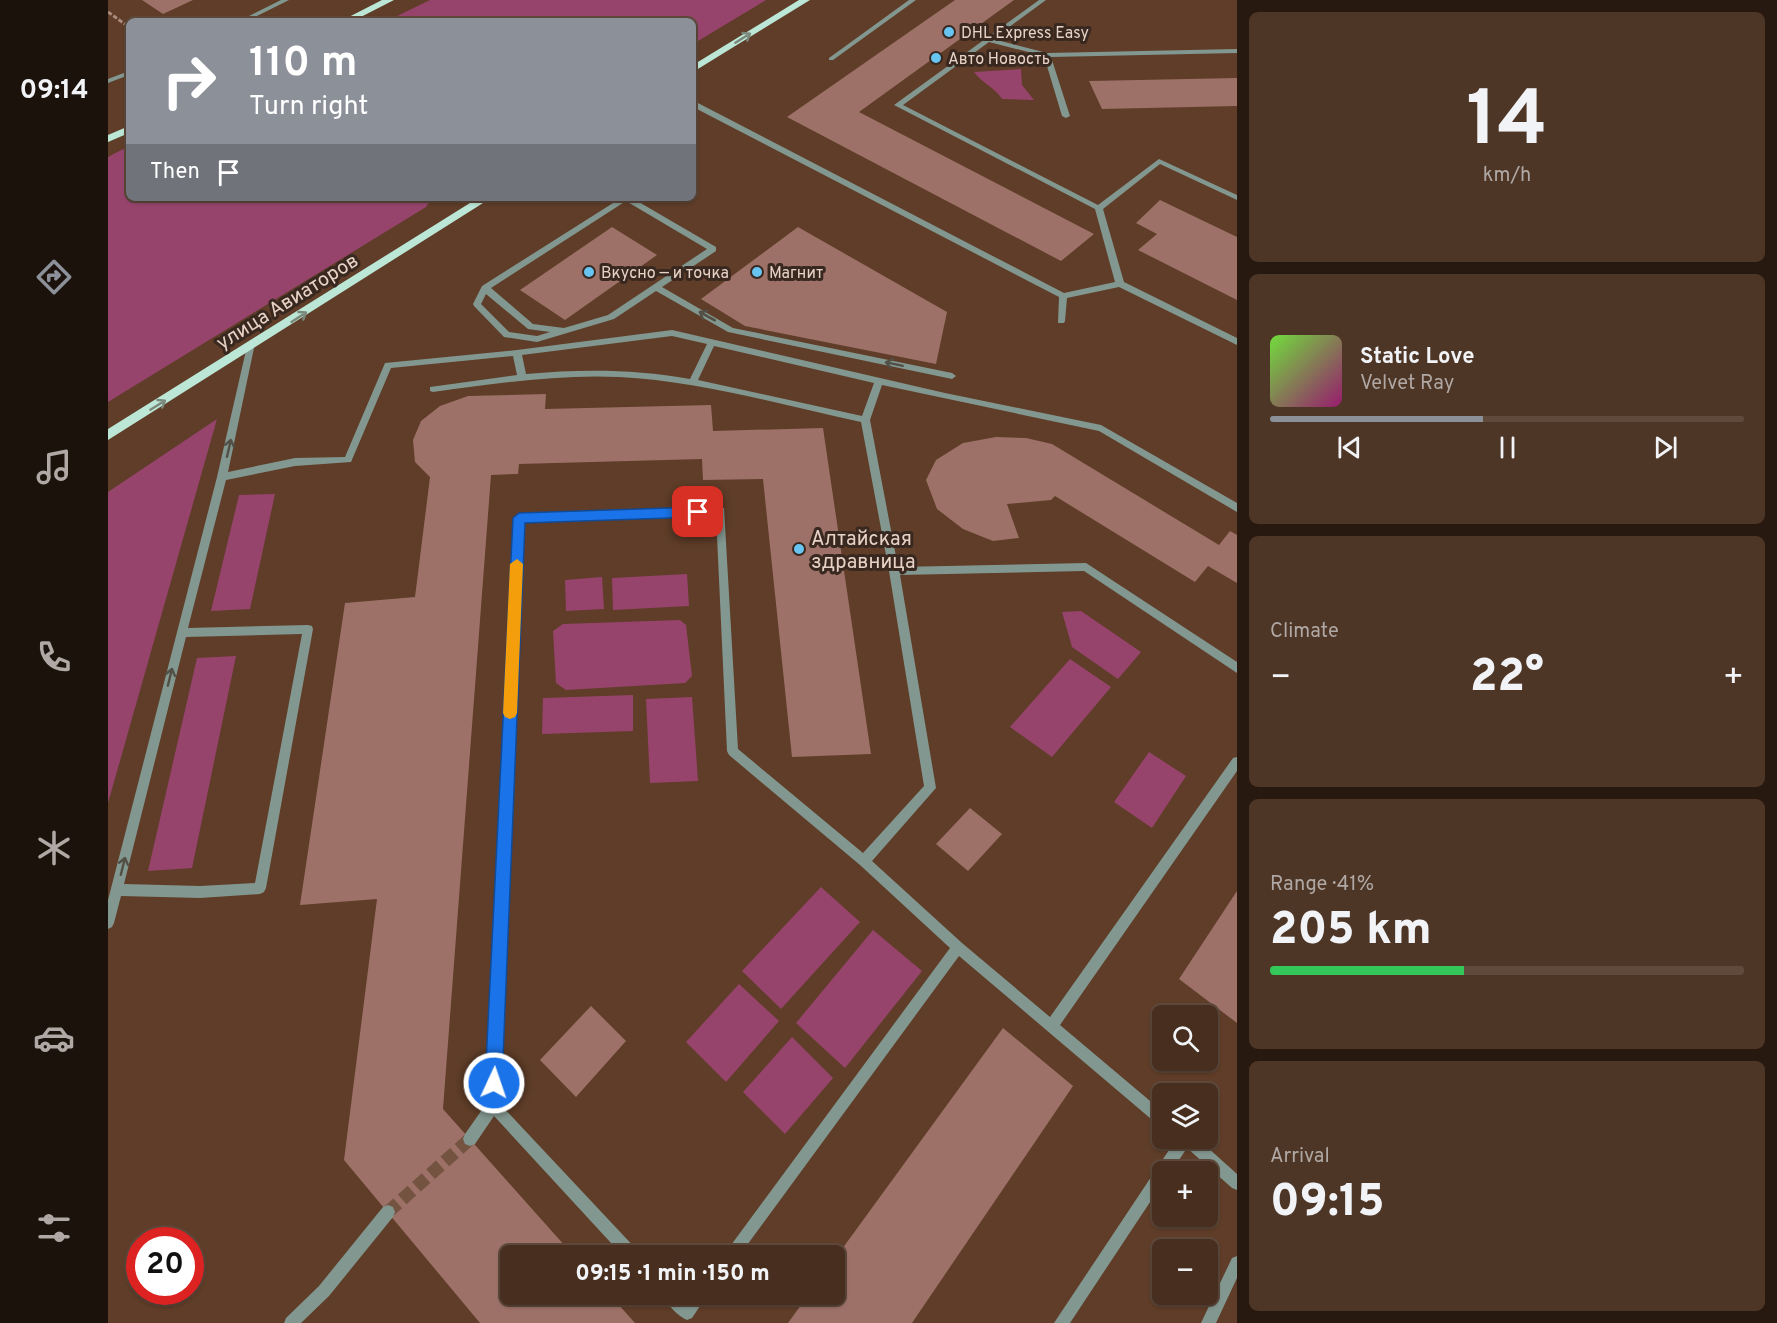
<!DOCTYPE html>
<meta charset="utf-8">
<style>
:root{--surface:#472e1e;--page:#4e3627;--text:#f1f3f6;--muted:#b0a8a4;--line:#5f4a3c;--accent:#8c9099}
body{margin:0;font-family:Overpass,sans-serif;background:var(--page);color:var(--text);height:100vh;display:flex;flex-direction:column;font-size:22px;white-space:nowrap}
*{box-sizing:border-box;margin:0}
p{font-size:20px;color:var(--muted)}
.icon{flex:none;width:33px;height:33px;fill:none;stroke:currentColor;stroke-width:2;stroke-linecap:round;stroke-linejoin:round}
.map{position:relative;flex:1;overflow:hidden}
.drawer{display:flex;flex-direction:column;gap:12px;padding:12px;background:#271910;width:540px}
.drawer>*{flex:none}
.hud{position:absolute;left:18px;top:18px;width:570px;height:183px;border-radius:9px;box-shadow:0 2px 4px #0004,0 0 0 2px var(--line);background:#8c9099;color:#fff;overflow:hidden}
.buttons{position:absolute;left:1044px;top:1005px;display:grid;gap:12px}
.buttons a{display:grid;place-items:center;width:66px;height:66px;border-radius:9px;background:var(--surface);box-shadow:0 2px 4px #0004,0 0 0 2px var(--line);font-size:30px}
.speed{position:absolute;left:18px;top:1227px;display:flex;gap:12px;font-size:30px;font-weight:700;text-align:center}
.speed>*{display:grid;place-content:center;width:78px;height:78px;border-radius:50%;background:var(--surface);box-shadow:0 2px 4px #0004,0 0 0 2px var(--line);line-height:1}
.speed .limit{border:9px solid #d22;background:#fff;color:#111}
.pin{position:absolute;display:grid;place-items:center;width:51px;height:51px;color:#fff;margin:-26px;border-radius:12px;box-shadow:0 3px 9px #0006}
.me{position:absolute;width:66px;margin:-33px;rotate:3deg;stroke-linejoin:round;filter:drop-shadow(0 0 4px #0008)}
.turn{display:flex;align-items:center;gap:21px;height:126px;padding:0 24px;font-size:27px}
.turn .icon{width:78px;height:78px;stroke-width:2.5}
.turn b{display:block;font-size:42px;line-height:51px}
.then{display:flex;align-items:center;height:57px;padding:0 24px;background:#0003;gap:12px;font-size:22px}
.big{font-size:45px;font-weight:800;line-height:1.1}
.drawer .tile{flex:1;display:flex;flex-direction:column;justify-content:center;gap:9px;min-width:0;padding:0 21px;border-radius:9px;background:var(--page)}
.drawer .dial{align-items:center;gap:0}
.dial b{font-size:78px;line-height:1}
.song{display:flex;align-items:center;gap:18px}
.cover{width:72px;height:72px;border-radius:9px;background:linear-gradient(135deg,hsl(100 70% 55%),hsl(320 70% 35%))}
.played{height:6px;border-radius:3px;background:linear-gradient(90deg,var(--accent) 45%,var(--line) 45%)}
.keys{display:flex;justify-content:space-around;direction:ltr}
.heat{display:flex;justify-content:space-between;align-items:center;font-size:33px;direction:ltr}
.charge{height:9px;border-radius:4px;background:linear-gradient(90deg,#34c759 41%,var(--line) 0)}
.trip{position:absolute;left:392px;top:1245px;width:345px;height:60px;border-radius:9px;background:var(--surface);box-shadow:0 2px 4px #0004,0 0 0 2px var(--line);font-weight:800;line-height:60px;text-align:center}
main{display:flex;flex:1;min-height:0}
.tabs{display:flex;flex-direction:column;width:108px;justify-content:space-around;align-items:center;background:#1c120c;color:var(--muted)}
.tabs .icon{width:42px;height:42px}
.tabs .on{color:var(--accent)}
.tabs b{font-size:27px;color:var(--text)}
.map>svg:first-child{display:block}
.green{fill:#97446d}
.building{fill:#9d7168}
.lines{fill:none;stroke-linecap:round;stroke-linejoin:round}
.minor-tunnel{stroke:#745340;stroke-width:13;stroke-dasharray:13 6;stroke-linecap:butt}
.path{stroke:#a88c7c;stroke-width:3;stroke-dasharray:4.5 2;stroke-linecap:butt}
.minor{fill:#82978f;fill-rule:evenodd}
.major{fill:#bce7d7;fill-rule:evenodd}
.oneway{stroke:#7a887b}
.oneway2{stroke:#524f46}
.route{fill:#1a73e8;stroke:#114b97;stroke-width:1.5}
.slow{fill:#f59e0b}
.poi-dot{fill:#68c4f0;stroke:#38281f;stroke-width:2}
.labels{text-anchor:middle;stroke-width:6;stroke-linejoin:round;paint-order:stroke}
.far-poi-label{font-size:16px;fill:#e8d2c6;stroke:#38281f;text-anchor:start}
.street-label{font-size:20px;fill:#e8d2c6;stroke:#38281f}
.poi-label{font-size:20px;fill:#e8d2c6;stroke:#38281f;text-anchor:start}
</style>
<main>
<nav class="tabs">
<b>09:14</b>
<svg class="icon on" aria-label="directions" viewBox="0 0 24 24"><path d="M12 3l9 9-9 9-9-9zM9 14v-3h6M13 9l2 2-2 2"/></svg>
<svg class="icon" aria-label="music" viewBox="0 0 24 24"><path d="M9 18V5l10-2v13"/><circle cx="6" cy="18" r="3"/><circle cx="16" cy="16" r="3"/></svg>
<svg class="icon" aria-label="phone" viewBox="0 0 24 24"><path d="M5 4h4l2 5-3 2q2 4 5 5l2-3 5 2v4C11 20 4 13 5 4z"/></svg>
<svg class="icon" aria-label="climate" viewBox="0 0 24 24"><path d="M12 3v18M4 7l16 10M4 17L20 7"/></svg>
<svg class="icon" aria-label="car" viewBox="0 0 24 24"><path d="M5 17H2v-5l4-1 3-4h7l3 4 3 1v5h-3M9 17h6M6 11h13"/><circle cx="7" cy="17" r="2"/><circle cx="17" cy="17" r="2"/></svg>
<svg class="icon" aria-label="filters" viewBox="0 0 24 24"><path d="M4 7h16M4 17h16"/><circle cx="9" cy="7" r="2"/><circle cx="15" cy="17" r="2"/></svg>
</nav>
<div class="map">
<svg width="1129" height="1323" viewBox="0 0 1129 1323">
<rect width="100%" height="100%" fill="#5f3d28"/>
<g class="green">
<polygon points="322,0 658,0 585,44 585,21 279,21"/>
<path d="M 913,69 L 914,85 L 926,100 L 894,99 C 886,87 874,83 866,72 Z"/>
<polygon points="21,146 21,198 324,198 318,207 0,402 0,157"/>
<polygon points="109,419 0,803 0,492"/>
<polygon points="167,494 142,609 103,611 131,495"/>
<polygon points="579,574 581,606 505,610 504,578"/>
<polygon points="494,577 496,609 458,611 457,580"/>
<polygon points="973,611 1033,652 1010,679 964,647 954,612"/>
<polygon points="572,620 578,625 584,676 577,683 458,690 448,683 445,631 455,624"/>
<polygon points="128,656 84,868 40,871 89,658"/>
<polygon points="962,659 1003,687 944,757 902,727"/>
<polygon points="525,695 525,731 434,734 435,698"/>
<polygon points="584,697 590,781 542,783 538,699"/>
<polygon points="1041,752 1078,776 1044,828 1006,802"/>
<polygon points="713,887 752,922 673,1009 634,971"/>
<polygon points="765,930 814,971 737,1068 688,1023"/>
<polygon points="631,984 671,1021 618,1082 578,1042"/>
<polygon points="684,1037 725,1078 677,1134 635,1092"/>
</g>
<g class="building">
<polygon points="34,0 85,0 55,14"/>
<polygon points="847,0 906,0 751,112 986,234 953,261 679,117"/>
<polygon points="1129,78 1129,106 994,109 981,81"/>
<polygon points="1052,200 1129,237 1129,300 1030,250 1049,234 1028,223"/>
<polygon points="504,227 549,255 457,320 412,290"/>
<polygon points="690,227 839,312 828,364 637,326 593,299"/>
<polygon points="438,394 437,409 603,405 605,431 715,428 763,754 684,757 655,479 595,480 594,459 411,464 410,474 383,475 335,1109 466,1256 402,1256 402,1294 501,1294 527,1323 372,1323 236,1160 269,899 192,905 237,603 307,597 322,477 307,462 305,440 313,421 332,406 360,396"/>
<polygon points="888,437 918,438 944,444 1111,545 1122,531 1129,535 1129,583 1100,566 1087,582 947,496 943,500 899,504 911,538 885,541 855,529 829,509 818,480 828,460 855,443"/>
<polygon points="862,808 894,834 860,871 828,844"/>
<polygon points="1129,891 1129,1023 1071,979"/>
<polygon points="483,1006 518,1041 468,1097 432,1060"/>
<polygon points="895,1028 965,1086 804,1323 680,1323 701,1294 726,1294 726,1260"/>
</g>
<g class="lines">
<polyline class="minor-tunnel" points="280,1212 362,1139"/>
<polyline class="path" points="0,12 21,27"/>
<g class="minor">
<polygon points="173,0 181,0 139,21 131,21"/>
<polygon points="801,0 808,0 725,60 721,60 721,58"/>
<polygon points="931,0 938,0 885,39 939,53 1129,49 1129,53 943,57 962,116 958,118 954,116 936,56 881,42 795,105 990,205 1051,159 1129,195 1129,200 1052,164 995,209 1016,282 1129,338 1129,345 1011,287 959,298 957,321 956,323 950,323 951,297 585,107 585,102 588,102 956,293 1007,282 987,209 786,105"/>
<polygon points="21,71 21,75 0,83 0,79"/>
<path d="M 513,198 L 524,198 L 608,247 L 608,251 L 554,287 L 625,328 L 844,373 L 848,376 L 844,379 L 620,332 L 548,291 L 506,319 L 429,342 L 396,337 L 366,306 L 365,304 L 374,286 ZM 518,201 L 599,249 L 500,315 L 456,328 L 425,324 L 383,288 ZM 378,294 L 420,329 L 442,332 L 429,336 L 401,332 L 373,304 Z"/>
<path d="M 564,330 L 837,393 L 993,425 L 1129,503 L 1129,512 L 991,431 L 774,385 L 762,420 L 790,567 L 978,563 L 1129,662 L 1129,673 L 976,571 L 792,575 L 828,788 L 764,861 L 854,943 L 942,1017 L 1125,758 L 1129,757 L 1129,771 L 952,1025 L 1054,1111 L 1054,1125 L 1049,1124 L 851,956 L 631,1256 L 615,1256 L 842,948 L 752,865 L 621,755 L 619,751 L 608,515 L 416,522 L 392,1104 L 530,1251 L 532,1256 L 515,1256 L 386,1116 L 367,1144 L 362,1146 L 357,1144 L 355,1139 L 357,1134 L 378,1104 L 408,515 L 616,508 L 630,749 L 755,853 L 816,786 L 781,571 L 753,422 C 673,405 593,381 511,377 C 449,374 387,384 325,392 L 322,391 L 322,387 L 409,375 L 405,356 L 283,368 L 243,462 L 187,466 L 118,480 L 80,628 L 200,625 L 204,626 L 205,629 L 158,888 L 156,892 L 152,894 L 92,898 L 13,896 L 6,923 L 4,927 L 0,929 L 0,900 L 109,477 L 139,346 L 145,346 L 146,348 L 120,472 L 187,458 L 237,457 L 277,363 L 409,350 ZM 564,336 L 599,344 L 582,379 C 527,369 473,369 418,374 L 414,355 ZM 606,346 L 766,383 L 754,416 L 590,380 ZM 194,634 L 147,883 L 92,886 L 16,884 L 78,637 Z"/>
<polygon points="1069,1138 1089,1138 1129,1174 1129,1190 1124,1188 1079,1148 1063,1172 1054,1172 1054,1184 962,1323 946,1323"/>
<polygon points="280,1205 285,1207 287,1212 285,1217 221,1296 193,1323 176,1323 178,1318 211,1286 275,1207"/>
<polygon points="1129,1256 1129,1278 1108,1323 1093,1323 1124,1258"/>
<path d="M 554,1294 L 571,1294 L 578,1302 L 584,1294 L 600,1294 L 584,1318 L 579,1320 C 570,1316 558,1304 554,1294 Z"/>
</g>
<g class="major">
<polygon points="274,0 286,0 245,21 233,21"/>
<polygon points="691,0 702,0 585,72 585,65"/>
<polygon points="21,126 21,133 0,142 0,135"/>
<polygon points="370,198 383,198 0,440 0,429"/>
</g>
</g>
<defs><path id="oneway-shaft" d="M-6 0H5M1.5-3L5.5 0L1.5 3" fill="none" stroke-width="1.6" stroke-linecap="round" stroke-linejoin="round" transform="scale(1.5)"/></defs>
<g class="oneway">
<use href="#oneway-shaft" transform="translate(635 38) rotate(-32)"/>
<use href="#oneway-shaft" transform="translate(191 317) rotate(-33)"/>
<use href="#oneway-shaft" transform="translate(50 405) rotate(-32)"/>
</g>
<g class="oneway2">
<use href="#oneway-shaft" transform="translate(599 316) rotate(-151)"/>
<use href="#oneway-shaft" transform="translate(786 364) rotate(-168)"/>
<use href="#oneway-shaft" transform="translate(121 448) rotate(-77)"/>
<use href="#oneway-shaft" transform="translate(62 677) rotate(-76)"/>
<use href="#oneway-shaft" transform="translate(15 866) rotate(-76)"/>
</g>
<polygon class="route" points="590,507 596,512 590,517 417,523 394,1083 392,1089 386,1091 380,1089 377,1083 405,518 411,513"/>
<polygon class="slow" points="409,559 415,564 409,713 407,717 402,719 397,717 395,713 402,564"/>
<g class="poi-dot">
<circle cx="841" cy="32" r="6"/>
<circle cx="828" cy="58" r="6"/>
<circle cx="481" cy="272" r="6"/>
<circle cx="649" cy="272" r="6"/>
<circle cx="691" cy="549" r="6"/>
</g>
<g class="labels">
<g class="far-poi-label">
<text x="853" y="38">DHL Express Easy</text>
<text x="840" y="64">Авто Новость</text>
<text x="493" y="278">Вкусно — и точка</text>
<text x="661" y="278">Магнит</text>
</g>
<g class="street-label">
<text transform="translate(179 301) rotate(-32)" y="7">улица Авиаторов</text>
</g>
<g class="poi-label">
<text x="703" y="545">Алтайская<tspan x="703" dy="23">здравница</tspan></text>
</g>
</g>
</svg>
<div class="buttons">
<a><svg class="icon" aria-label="search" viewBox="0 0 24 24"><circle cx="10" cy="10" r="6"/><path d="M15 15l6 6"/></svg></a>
<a><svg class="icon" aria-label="layers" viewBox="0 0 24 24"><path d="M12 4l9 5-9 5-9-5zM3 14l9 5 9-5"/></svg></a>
<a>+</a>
<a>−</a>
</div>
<div class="speed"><div class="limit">20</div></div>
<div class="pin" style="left:590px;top:512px;background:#d93025"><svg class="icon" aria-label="arrive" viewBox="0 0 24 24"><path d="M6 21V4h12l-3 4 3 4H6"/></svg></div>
<svg class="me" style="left:386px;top:1083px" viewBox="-20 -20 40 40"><circle r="17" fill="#1a73e8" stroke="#fff" stroke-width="3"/><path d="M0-11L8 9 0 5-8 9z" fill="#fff"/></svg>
<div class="trip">09:15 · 1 min · 150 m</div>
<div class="hud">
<div class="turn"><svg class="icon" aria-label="right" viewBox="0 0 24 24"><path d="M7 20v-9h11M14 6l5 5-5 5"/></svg><div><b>110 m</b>Turn right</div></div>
<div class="then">Then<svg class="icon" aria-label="arrive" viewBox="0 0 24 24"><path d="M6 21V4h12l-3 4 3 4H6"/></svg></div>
</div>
</div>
<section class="drawer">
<div class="tile dial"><b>14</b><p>km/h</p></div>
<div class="tile">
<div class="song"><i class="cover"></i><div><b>Static Love</b><p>Velvet Ray</p></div></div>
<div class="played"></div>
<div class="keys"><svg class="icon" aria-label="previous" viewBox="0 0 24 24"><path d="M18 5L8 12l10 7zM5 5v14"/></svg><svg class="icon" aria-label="pause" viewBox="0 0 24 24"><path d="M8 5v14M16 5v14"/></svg><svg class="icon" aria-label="next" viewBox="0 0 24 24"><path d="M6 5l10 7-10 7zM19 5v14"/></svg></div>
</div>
<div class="tile"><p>Climate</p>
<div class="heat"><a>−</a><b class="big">22°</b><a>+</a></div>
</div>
<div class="tile"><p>Range · 41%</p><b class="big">205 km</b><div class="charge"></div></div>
<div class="tile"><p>Arrival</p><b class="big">09:15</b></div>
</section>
</main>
